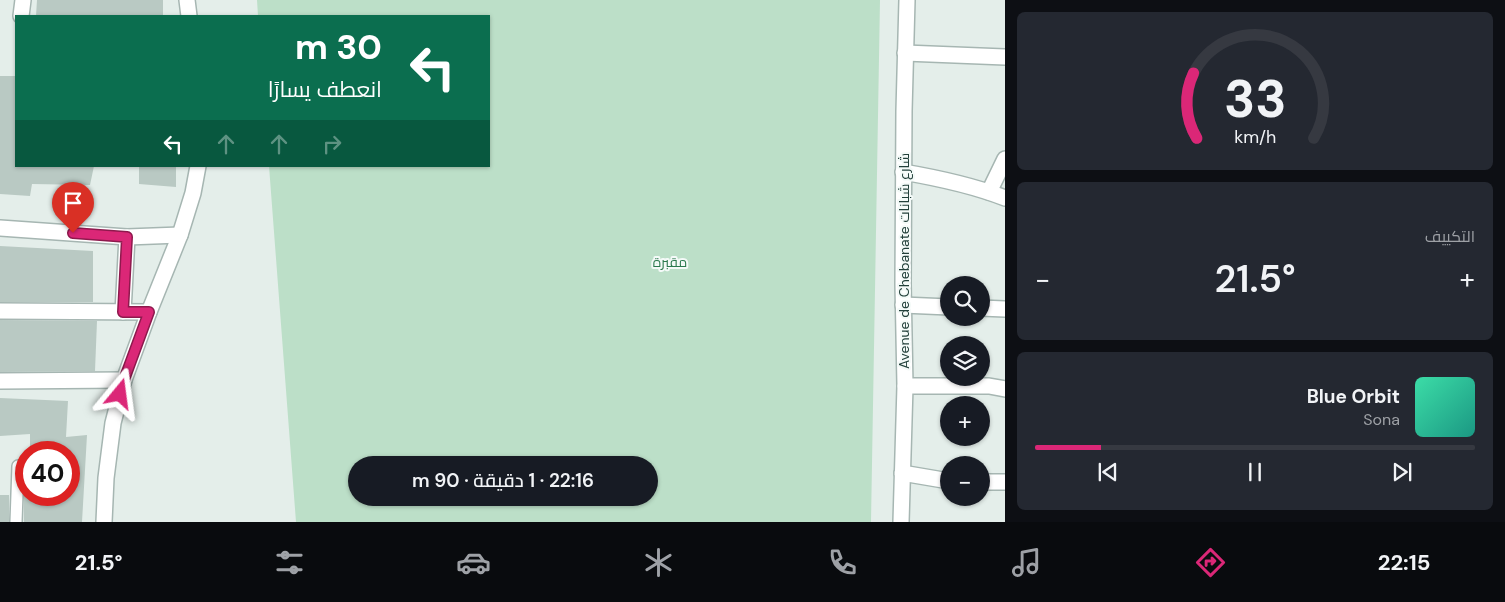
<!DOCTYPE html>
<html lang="ar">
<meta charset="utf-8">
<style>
:root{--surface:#171b24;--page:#242831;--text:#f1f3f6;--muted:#9ea1a6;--line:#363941;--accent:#db2777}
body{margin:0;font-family:"DM Sans",Cairo,sans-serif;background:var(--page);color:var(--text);direction:rtl;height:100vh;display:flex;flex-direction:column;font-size:19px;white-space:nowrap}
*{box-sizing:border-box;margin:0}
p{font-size:16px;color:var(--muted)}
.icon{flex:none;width:28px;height:28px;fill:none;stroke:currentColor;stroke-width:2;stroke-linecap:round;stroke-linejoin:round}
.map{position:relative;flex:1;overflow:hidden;direction:ltr}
.panel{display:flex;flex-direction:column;gap:12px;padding:12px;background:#0d0f14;width:500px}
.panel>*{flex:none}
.banner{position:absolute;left:15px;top:15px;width:475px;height:152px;border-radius:0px;box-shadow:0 1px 4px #0004;direction:rtl;background:#0b6e4f;color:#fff;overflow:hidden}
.fabs{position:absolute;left:940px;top:276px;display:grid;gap:10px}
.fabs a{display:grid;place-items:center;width:50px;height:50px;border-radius:50%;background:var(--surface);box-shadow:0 1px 4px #0004;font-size:25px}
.speed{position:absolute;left:15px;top:441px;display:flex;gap:10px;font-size:25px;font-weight:700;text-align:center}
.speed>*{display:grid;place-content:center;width:65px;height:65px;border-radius:50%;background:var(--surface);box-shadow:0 1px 4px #0004;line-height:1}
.speed .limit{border:8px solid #d22;background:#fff;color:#111}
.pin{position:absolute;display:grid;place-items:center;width:42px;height:42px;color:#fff;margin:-51px -21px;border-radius:50% 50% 50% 0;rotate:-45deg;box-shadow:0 0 5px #0007}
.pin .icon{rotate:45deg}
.me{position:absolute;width:55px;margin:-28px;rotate:16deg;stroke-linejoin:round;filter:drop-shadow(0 0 4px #0008)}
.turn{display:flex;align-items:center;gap:18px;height:105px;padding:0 25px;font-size:22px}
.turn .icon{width:65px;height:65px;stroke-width:2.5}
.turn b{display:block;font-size:35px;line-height:42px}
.lanes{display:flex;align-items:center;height:48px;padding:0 25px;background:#0003;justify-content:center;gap:25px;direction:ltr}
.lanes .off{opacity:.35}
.big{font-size:38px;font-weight:600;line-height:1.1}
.panel .widget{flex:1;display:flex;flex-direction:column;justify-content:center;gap:8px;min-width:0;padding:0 18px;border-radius:8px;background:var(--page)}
.panel .dial{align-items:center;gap:0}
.dial svg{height:130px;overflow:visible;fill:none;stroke:var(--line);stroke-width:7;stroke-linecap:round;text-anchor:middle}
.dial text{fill:var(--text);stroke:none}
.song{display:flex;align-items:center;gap:15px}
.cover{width:60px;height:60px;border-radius:8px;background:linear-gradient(135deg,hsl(160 70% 55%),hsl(170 70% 35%))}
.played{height:5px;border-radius:2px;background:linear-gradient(90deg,var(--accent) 15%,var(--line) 15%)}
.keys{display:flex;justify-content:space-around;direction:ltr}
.heat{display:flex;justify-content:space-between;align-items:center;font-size:28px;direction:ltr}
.trip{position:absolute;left:348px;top:456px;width:310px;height:50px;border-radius:25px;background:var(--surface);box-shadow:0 1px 4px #0004;font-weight:600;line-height:50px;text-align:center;direction:rtl}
.dock{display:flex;height:80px;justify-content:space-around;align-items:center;background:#090b0e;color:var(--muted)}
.dock .icon{width:35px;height:35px}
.dock .selected{color:var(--accent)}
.dock b{font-size:22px;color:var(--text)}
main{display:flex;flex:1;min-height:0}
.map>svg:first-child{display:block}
.green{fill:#bcdfc8;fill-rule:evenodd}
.building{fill:#b9c9c3}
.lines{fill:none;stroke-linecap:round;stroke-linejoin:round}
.service-casing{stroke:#a6b6b2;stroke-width:14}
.minor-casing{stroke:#a6b6b2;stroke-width:18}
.tertiary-casing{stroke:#a6b6b2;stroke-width:18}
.service{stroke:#fff;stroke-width:11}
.minor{stroke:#fff;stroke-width:15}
.tertiary{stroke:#fff;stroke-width:15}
.route-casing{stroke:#8e194d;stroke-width:12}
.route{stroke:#db2777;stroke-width:9}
.labels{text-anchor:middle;stroke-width:4;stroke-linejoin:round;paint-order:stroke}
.street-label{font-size:14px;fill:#22403a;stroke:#f4faf8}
.park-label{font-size:14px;fill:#2b794e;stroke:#f4faf8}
</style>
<main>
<section class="panel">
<div class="widget dial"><svg viewBox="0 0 100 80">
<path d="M14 69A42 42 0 1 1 86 69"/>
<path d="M14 69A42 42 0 0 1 12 29" stroke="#db2777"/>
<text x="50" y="56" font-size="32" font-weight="700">33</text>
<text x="50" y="72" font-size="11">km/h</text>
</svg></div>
<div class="widget"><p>التكييف</p>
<div class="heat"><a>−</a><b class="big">21.5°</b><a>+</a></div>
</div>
<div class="widget">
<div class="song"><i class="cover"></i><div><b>Blue Orbit</b><p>Sona</p></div></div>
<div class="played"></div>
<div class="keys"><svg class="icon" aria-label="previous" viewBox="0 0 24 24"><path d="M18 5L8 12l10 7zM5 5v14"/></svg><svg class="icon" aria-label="pause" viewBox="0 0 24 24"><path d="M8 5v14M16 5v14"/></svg><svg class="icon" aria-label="next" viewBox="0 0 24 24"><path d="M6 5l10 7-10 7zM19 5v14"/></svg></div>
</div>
</section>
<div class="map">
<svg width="1005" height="522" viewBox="0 0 1005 522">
<rect width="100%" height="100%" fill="#e4eeea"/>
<path class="green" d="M 257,0 L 880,0 L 871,522 L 296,522 L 269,166 L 489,166 L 489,16 L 258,16 ZM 356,465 L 649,465 L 649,498 L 356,498 Z"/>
<g class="building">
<polygon points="37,0 163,0 163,16 36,16"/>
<polygon points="0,76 16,76 16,166 94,166 90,185 32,184 30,196 0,194"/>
<polygon points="139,166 176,166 176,187 139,184"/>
<polygon points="0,246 93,251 93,302 0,302"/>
<polygon points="0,320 97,321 95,371 0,372"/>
<polygon points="0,398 68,401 66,437 87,435 82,522 24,522 24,495 69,495 69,452 30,452 30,434 0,436"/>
<rect x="0" y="495" width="9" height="27"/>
</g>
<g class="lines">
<defs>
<polyline id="service" points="16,522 18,466"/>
<g id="minor">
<polyline points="21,16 23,0"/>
<polyline points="905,53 1005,57"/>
<path d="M 903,172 C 938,178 972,185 1005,198"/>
<polyline points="989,192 1005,159"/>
<polyline points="0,228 127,237 180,235"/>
<polyline points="903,305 949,307"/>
<polyline points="981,308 1005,309"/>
<polyline points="0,311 149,312"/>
<polyline points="123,312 127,237"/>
<polyline points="0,381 124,380"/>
<polyline points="905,386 989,386 1005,389"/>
<polyline points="902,473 949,481"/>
<polyline points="981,482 1005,482"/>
</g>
<g id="tertiary">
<polyline points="187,0 189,16"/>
<polyline points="104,522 106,478 113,423 124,380 149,312 180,235 193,193 198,166"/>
<polyline points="901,522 905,386 903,284 904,111 907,0"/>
</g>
</defs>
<use href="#service" class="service-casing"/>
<use href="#minor" class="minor-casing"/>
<use href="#tertiary" class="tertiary-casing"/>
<use href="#service" class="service"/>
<use href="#minor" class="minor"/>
<use href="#tertiary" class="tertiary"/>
</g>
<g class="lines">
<defs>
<polyline id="route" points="73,233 127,237 123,312 149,312 124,380 120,394"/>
</defs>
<use href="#route" class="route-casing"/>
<use href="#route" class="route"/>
</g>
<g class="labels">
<g class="street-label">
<text transform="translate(904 261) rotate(-90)" y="5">Avenue de Chebanate شارع شبانات</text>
</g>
<g class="park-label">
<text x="670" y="267">مقبرة</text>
</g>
</g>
</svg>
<div class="fabs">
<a><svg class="icon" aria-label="search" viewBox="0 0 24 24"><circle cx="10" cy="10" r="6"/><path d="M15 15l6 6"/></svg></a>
<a><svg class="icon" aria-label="layers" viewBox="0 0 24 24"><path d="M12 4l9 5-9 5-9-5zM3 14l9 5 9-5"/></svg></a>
<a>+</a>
<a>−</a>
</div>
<div class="speed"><div class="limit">40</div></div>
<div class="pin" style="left:73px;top:233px;background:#d93025"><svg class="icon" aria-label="arrive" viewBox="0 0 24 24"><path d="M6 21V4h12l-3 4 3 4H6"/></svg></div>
<svg class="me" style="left:120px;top:394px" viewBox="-20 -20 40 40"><path d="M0-17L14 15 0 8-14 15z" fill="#db2777" stroke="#fff" stroke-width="4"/></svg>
<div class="trip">22:16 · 1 دقيقة · 90 m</div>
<div class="banner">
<div class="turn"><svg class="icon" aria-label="left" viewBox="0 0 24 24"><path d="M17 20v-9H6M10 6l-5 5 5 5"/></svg><div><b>30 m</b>انعطف يسارًا</div></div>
<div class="lanes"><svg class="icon" aria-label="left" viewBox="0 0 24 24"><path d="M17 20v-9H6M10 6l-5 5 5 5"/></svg><svg class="icon off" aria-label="ahead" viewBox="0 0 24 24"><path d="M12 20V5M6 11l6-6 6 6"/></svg><svg class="icon off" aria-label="ahead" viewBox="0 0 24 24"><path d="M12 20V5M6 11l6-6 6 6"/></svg><svg class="icon off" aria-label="right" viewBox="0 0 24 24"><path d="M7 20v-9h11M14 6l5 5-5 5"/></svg></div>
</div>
</div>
</main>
<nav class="dock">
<b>22:15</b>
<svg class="icon selected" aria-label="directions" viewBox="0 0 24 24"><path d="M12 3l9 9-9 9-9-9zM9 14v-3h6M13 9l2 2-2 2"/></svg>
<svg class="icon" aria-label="music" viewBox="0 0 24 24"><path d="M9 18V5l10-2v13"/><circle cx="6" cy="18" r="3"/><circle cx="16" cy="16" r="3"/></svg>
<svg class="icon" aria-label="phone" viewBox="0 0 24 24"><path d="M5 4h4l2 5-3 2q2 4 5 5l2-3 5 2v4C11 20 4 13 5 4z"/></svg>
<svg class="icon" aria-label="climate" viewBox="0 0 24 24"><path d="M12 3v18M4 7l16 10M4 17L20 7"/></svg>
<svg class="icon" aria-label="car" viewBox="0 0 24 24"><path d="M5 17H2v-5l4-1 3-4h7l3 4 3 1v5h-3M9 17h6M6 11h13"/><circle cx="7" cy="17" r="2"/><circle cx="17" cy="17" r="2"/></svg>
<svg class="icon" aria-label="filters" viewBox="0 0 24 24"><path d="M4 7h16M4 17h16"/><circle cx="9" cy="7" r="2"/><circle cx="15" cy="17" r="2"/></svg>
<b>21.5°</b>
</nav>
